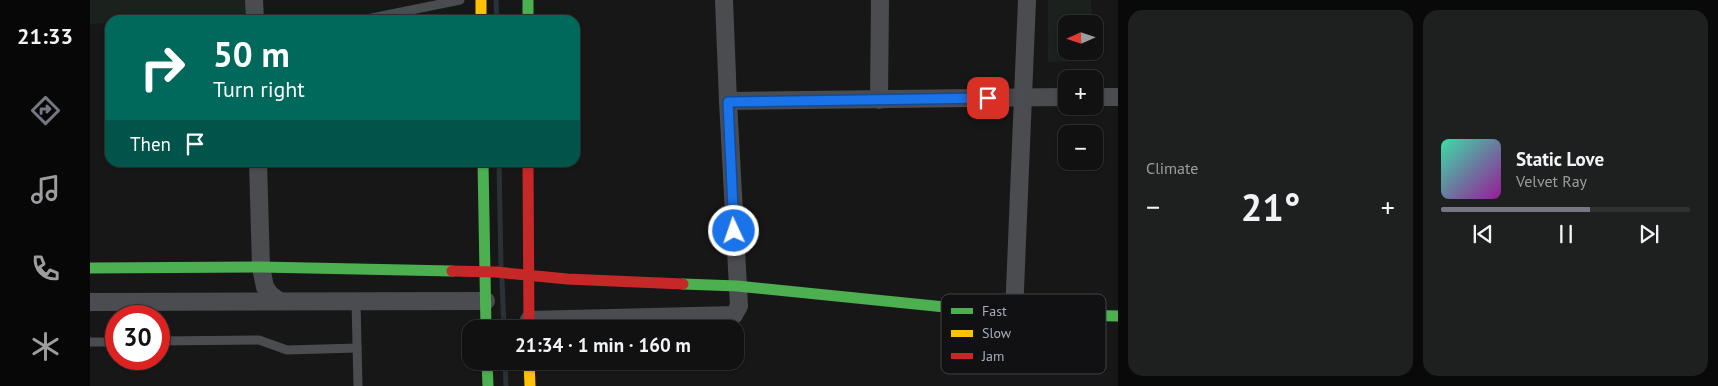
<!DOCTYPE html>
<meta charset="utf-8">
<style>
:root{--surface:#111;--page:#1e1f1f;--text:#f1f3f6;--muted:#9c9d9f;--line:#303131;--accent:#757880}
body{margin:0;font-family:"PT Sans",sans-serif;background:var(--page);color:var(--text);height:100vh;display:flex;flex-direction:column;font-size:19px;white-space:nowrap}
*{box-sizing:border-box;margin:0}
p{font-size:16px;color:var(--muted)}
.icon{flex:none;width:28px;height:28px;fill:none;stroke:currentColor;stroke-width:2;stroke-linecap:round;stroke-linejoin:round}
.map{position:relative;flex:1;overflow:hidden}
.side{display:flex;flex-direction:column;gap:10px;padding:10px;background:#090909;width:600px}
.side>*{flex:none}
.top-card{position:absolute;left:15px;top:15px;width:475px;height:152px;border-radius:15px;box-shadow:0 1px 4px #0004,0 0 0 1px var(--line);background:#00695c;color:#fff;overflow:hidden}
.needle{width:32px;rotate:267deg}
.fabs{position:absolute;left:968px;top:15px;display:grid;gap:10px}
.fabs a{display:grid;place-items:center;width:45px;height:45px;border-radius:10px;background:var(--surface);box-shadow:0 1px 4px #0004,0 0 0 1px var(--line);font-size:25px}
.speed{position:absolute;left:15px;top:305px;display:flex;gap:10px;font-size:25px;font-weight:700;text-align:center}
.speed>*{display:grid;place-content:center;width:65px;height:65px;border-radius:50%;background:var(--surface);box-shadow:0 1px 4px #0004,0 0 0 1px var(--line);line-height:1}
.speed .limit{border:8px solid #d22;background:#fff;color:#111}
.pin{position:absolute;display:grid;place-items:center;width:42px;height:42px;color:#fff;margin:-21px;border-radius:10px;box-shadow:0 2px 8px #0006}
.me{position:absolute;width:55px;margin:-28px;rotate:357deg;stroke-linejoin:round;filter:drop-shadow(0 0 4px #0008)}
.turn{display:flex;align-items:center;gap:18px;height:105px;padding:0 25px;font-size:22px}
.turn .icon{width:65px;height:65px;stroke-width:2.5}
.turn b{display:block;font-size:35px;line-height:42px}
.then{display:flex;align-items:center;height:48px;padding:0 25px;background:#0003;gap:10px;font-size:19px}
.big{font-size:38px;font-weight:700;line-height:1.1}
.side .tile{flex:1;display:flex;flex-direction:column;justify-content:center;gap:8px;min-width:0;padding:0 18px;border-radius:15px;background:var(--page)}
.song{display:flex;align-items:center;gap:15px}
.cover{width:60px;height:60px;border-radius:8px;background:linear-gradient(135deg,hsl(160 70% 55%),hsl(300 70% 35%))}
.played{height:5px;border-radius:2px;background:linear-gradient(90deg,var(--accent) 60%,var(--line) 60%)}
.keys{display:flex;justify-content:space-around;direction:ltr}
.heat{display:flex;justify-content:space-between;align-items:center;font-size:28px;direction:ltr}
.side .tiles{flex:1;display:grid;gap:10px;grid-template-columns:repeat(2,1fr)}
.trip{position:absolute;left:372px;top:320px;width:282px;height:50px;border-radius:15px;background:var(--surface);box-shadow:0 1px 4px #0004,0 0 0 1px var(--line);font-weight:700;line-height:50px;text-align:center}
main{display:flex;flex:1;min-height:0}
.menu{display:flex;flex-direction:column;width:90px;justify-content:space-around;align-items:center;background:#070707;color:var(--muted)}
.menu .icon{width:35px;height:35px}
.menu .on{color:var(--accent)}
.menu b{font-size:22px;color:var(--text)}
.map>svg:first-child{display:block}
.green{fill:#1b211c}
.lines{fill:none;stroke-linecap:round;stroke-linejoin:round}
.stream{stroke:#2a3239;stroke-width:5}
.lane{stroke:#4b4c50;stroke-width:9}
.street{stroke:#4b4c50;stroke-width:18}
.fast{stroke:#4caf50;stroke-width:11}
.slow{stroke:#ffc107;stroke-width:11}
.jam{stroke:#c62828;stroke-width:11}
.route-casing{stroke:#114b97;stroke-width:12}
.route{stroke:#1a73e8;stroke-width:9}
.key{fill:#111113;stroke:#3e4045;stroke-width:1}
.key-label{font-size:14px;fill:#a8adb8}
</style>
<main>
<nav class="menu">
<b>21:33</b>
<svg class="icon on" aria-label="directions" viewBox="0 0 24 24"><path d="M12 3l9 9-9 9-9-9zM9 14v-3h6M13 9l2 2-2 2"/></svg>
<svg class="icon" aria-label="music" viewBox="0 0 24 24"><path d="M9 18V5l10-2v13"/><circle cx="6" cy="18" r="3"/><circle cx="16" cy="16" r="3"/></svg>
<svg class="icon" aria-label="phone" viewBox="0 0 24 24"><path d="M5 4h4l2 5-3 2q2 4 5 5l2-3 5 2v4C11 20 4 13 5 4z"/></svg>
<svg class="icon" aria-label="climate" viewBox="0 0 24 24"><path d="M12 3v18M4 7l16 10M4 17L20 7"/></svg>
</nav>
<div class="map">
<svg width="1028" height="386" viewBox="0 0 1028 386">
<rect width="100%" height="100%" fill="#171717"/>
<g class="green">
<polygon points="0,0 155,0 155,20 20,20 20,23 0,24"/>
<polygon points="958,0 1001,0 1002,24 976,24 976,51 1002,51 1002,61 958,62"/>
</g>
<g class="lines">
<g class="stream">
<polyline points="406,0 407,20"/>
<polyline points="409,162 411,266"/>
<polyline points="412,279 414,329"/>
<polyline points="415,361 416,386"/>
</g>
<g class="lane">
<polyline points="272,20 370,0"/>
<polyline points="266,301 268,386"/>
<polyline points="69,341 169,340 197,350 267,348"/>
<polyline points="0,342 26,342"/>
</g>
<g class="street">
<polyline points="164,0 165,20"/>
<polyline points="1004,97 1028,97"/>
<polyline points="789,100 790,0"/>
<polyline points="638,101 976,97"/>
<polyline points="168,162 171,267 175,287 180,294 189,301"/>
<polyline points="0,302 396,301"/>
<polyline points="924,314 937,0"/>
<polyline points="439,320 644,315 649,306 638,101 634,0"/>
</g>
<g class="fast">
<polyline points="438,0 438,20"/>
<polyline points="393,162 396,329"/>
<polyline points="0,268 171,267 362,271"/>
<polyline points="593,284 647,286 924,314 1028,316"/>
<polyline points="397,361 398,386"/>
</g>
<g class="slow">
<polyline points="391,0 391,20"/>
<polyline points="439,361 440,386"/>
</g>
<g class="jam">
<polyline points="438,162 439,329"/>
<polyline points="362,271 406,272 477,279 593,284"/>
</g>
</g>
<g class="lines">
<defs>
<polyline id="route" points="644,231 638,102 898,98"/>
</defs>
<use href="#route" class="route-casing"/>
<use href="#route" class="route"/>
</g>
<rect x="851" y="294" width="165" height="80" rx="8" class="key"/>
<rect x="861" y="308" width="22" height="6" fill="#4caf50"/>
<rect x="861" y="330" width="22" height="7" fill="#ffc107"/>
<rect x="861" y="353" width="22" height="6" fill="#c62828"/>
<g class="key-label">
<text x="892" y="316">Fast</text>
<text x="892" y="338">Slow</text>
<text x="892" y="361">Jam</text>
</g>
</svg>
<div class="fabs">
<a><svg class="needle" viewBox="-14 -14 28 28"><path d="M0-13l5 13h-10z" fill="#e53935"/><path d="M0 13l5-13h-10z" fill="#9c9d9f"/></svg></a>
<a>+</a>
<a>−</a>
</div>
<div class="speed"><div class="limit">30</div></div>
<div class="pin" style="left:898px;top:98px;background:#d93025"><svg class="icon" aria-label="arrive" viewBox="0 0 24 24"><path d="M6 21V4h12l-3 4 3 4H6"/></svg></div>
<svg class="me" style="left:644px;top:231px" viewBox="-20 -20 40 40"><circle r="17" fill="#1a73e8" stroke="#fff" stroke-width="3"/><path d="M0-11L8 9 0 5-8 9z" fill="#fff"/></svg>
<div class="trip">21:34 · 1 min · 160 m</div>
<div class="top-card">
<div class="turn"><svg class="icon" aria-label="right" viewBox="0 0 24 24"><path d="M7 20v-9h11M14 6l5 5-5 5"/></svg><div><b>50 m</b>Turn right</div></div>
<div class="then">Then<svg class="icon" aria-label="arrive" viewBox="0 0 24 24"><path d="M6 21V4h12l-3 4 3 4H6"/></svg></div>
</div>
</div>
<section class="side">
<div class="tiles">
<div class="tile"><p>Climate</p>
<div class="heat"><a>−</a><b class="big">21°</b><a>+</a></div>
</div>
<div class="tile">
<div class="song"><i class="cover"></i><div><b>Static Love</b><p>Velvet Ray</p></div></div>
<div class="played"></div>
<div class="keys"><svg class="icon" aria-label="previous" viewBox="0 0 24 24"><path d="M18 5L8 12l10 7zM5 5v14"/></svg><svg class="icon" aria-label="pause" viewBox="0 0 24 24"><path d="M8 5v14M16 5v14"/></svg><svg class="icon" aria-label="next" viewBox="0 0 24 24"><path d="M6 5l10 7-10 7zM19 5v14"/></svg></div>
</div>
</div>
</section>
</main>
